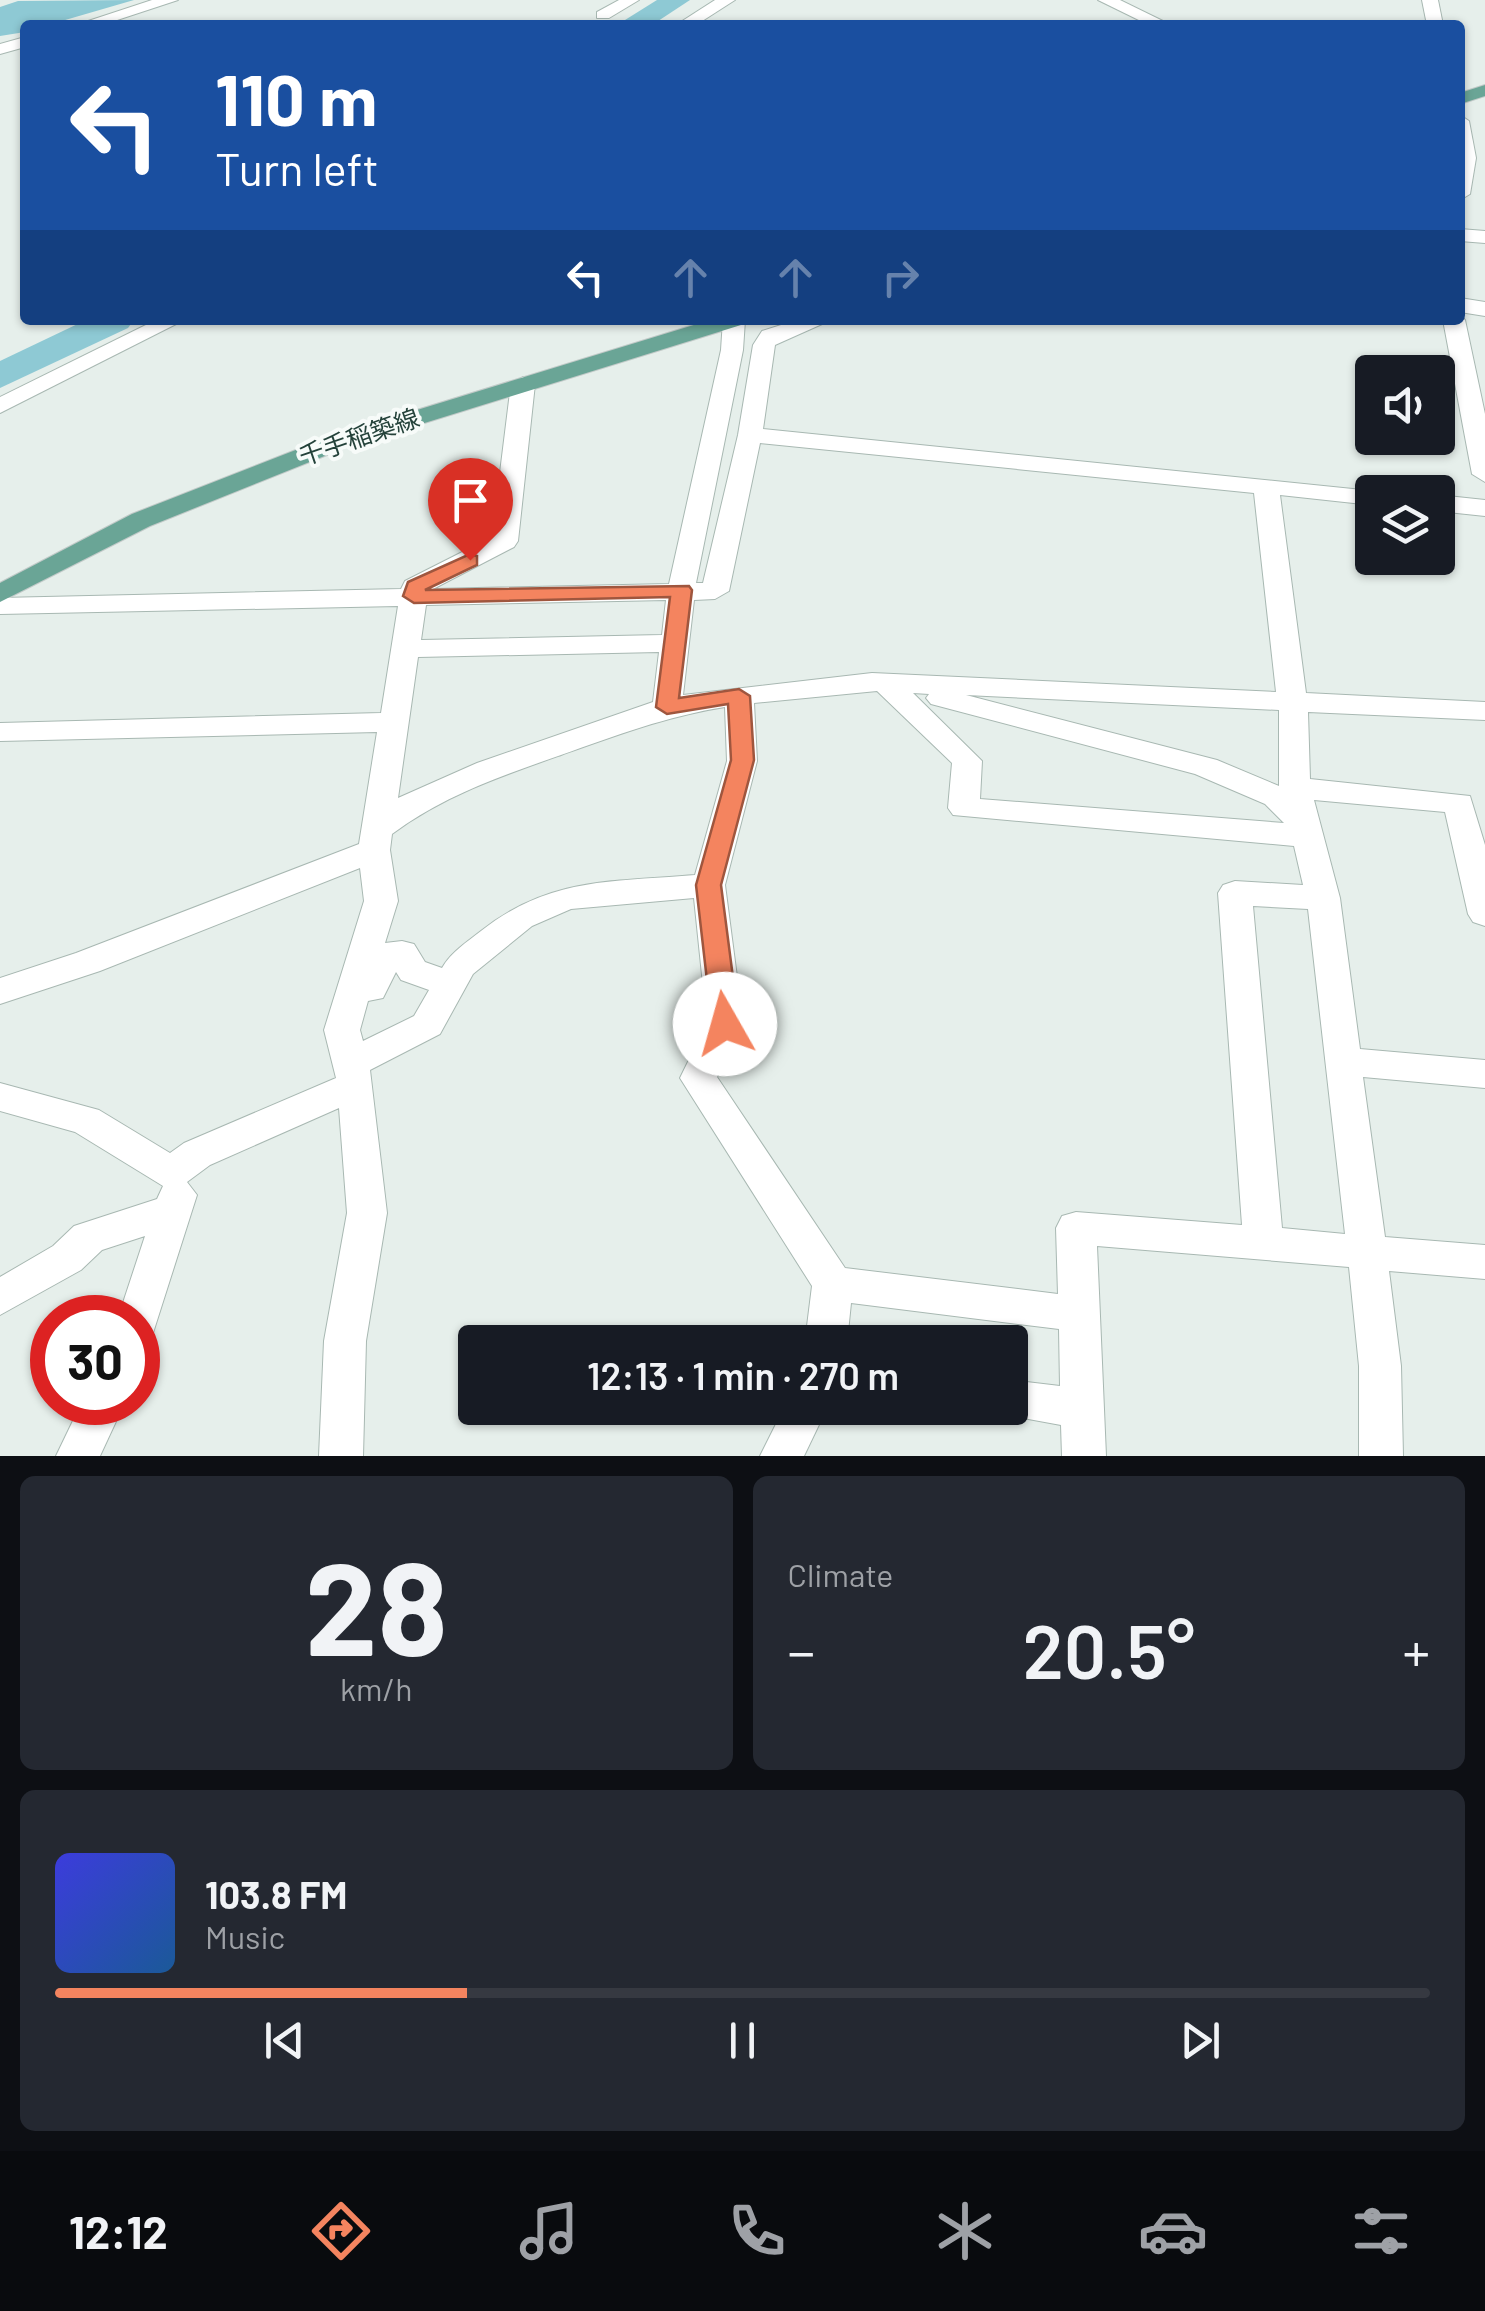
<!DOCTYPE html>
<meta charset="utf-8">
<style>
:root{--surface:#171b24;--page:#242831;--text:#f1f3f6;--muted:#9ea1a6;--line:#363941;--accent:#f4845f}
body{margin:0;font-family:Barlow,"Noto Sans JP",sans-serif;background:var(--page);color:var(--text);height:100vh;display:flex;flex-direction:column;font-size:38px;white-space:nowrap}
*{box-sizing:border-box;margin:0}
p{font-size:32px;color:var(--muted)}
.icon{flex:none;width:55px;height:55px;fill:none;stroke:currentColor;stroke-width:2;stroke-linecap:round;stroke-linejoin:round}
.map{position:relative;height:1456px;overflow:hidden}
.drawer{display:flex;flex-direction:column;gap:20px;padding:20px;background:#0d0f14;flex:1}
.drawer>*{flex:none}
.top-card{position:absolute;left:20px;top:20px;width:1445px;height:305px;border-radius:10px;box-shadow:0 2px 8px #0004;background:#1a4fa0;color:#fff;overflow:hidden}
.controls{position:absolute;left:1355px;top:355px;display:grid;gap:20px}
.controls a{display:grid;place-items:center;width:100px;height:100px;border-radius:10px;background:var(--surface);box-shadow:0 2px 8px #0004;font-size:50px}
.speed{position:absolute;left:30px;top:1295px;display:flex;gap:20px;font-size:50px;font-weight:700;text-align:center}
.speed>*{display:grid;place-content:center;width:130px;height:130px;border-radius:50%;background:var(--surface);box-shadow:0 2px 8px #0004;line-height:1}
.speed .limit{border:15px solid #d22;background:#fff;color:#111}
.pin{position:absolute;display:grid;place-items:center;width:85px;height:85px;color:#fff;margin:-102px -42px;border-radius:50% 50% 50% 0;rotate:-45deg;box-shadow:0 0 10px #0007}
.pin .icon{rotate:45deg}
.me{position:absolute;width:110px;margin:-55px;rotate:353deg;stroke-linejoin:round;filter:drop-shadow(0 0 8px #0008)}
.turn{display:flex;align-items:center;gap:35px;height:210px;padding:0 30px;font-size:45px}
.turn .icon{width:130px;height:130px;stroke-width:2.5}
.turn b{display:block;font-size:70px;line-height:85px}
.lanes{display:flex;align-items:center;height:95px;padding:0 30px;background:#0003;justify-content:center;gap:50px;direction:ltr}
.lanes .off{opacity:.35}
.big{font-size:75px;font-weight:600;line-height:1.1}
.drawer .tile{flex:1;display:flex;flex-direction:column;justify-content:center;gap:15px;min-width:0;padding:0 35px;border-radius:15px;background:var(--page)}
.drawer .dial{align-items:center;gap:0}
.dial b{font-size:130px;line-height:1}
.song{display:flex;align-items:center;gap:30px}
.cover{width:120px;height:120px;border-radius:15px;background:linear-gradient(135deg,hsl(240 70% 55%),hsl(210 70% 35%))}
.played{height:10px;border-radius:5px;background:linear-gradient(90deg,var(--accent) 30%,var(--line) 30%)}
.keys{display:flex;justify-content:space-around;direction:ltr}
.heat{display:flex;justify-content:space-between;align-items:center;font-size:55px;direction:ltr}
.drawer .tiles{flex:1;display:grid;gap:20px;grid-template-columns:1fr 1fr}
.tile:last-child{grid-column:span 2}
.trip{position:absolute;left:458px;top:1325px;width:570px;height:100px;border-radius:10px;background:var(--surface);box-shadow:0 2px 8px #0004;font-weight:600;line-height:100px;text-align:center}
.menu{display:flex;height:160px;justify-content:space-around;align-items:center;background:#090b0e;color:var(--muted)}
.menu .icon{width:70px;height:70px}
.menu .on{color:var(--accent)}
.menu b{font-size:45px;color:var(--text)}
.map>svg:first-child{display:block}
.water{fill:#8ec9d4}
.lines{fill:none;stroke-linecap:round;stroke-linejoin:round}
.river{fill:#8ec9d4;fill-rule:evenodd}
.minor-casing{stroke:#a8b8b2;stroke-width:2}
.major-casing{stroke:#c2cac8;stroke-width:2}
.minor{fill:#fff;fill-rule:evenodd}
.major{fill:#6aa596;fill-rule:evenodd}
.route{fill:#f4845f;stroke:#9f563e;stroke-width:2.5}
.labels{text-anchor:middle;stroke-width:8;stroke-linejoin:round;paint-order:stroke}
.street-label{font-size:25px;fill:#24423a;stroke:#f7fbf9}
</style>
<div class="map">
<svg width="1485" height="1456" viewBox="0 0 1485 1456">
<rect width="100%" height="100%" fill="#e6efeb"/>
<polygon class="water" points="134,0 48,25 25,25 25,32 0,36 0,7 18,1"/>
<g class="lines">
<g class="river">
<polygon points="657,0 690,0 652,25 617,25"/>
<polygon points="86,320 134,320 128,328 0,388 0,361"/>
</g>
<defs>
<g id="minor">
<polygon points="152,0 178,0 102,25 76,25"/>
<polygon points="619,0 639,0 609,18 597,18 597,12"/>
<polygon points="715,0 735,0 696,25 676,25"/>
<polygon points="1098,0 1120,0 1171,25 1149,25"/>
<polygon points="1422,0 1438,0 1443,25 1427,25"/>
<polygon points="25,37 25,47 0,54 0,44"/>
<polygon points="1460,115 1469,121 1476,158 1470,194 1460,200"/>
<polygon points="1460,229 1485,231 1485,243 1460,241"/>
<polygon points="1460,298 1485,302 1485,316 1460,312"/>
<polygon points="1460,315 1465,320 1485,414 1485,482 1472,474 1443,320 1460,320"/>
<polygon points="156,320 184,320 0,413 0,397"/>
<path d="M 723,320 L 745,320 L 743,350 L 696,583 L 703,583 L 738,435 L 753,345 L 762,331 L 797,320 L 831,320 L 775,345 L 763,429 L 1382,492 L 1372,492 L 1372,505 L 1280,495 L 1306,693 L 1485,702 L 1485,720 L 1308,712 L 1310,779 L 1470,796 L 1485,845 L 1485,926 L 1473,922 L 1468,914 L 1445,812 L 1314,800 L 1340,898 L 1360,1049 L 1485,1060 L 1485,1088 L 1363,1077 L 1385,1237 L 1485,1245 L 1485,1279 L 1389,1271 L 1401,1366 L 1403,1456 L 1359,1456 L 1359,1366 L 1349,1267 L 1097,1246 L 1106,1456 L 1062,1456 L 1061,1425 L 995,1413 L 993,1408 L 1010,1408 L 1010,1380 L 1060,1386 L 1059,1329 L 851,1303 L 847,1342 L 805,1342 L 812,1286 L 680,1078 L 707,1023 L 694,898 L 571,909 L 532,926 L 473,974 L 440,1034 L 370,1070 L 387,1213 L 366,1341 L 363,1456 L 319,1456 L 324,1341 L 347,1213 L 339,1108 L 210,1165 L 187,1182 L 197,1195 L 153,1333 L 138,1338 L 138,1318 L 118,1318 L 145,1236 L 102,1250 L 81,1270 L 0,1315 L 0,1277 L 53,1246 L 74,1226 L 157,1199 L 163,1186 L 75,1132 L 0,1111 L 0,1083 L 99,1110 L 170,1153 L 184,1143 L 336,1078 L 324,1030 L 364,901 L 360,868 L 100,971 L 0,1004 L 0,978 L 76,953 L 359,844 L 377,732 L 0,741 L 0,723 L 381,713 L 398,606 L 0,614 L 0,598 L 401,589 L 405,581 L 492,537 L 511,384 L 523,377 L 535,384 L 518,541 L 514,547 L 433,589 L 669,584 L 721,350 ZM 760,443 L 1254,493 L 1276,692 L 872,673 L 683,695 L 694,600 L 715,599 L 729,591 ZM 666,600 L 662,635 L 421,640 L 426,605 ZM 659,652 L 653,702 L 477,763 L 398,798 L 418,657 ZM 877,691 L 952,763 L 948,808 L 953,815 L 1294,846 L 1303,885 L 1235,881 L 1223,885 L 1218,893 L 1242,1225 L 1076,1212 L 1062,1216 L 1056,1228 L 1058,1294 L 845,1268 L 717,1077 L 743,1023 L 725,885 L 757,761 L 754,703 ZM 913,693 L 929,694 L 926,698 L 931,704 L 1195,774 L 1265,804 L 1284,823 L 980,799 L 982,761 ZM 966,695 L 1279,710 L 1279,786 L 1217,760 ZM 725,707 L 727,761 L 695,875 C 613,882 549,877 481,931 C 467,942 451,952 442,968 L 425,962 L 414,944 L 402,941 L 385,943 L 398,901 L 390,850 L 392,834 C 443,796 501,776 561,755 C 615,736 667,716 725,707 ZM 1253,906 L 1308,909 L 1345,1234 L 1282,1228 ZM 396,972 L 401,980 L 429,990 L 414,1016 L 363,1041 L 360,1030 L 368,1001 L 383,998 Z"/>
<polygon points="1438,495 1485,500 1485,516 1438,511"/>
<polygon points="82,1402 125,1402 100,1456 56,1456"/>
<polygon points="784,1408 827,1408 804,1456 760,1456"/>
</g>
<g id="major">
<polygon points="1485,85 1485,96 1460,104 1460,93"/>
<polygon points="710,320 744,320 741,325 347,447 150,526 0,602 0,583 132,514 329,437"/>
</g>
</defs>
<use href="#minor" class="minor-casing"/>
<use href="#major" class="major-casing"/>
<use href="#minor" class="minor"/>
<use href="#major" class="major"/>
</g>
<polygon class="route" points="470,554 477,556 477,565 425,590 689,586 692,590 679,698 739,689 750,696 754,760 721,885 739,1024 735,1031 716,1031 712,1024 696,885 731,760 728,704 667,714 656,707 670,597 414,603 403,596 408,582"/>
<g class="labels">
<g class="street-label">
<text transform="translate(359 437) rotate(-19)" y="9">千手稲築線</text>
</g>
</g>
</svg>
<div class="controls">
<a><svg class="icon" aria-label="sound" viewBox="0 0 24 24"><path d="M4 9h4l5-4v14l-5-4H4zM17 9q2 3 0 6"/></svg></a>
<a><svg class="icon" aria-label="layers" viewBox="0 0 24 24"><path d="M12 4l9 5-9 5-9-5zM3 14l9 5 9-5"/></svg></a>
</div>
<div class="speed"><div class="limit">30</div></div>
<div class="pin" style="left:470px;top:560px;background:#d93025"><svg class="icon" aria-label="arrive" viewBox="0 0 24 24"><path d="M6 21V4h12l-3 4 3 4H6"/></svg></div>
<svg class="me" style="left:725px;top:1024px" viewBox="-20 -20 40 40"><circle r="19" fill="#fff"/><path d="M0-13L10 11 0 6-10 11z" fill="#f4845f"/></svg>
<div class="trip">12:13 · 1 min · 270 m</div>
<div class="top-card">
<div class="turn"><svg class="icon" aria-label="left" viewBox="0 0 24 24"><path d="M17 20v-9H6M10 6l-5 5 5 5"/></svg><div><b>110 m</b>Turn left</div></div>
<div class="lanes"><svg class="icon" aria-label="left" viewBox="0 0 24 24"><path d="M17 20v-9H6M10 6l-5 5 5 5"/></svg><svg class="icon off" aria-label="ahead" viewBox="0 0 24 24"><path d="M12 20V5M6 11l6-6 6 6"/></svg><svg class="icon off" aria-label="ahead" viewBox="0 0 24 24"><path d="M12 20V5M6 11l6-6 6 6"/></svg><svg class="icon off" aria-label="right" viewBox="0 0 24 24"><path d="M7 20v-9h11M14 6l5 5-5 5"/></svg></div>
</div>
</div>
<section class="drawer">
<div class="tiles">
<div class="tile dial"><b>28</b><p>km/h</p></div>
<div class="tile"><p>Climate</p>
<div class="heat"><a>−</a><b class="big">20.5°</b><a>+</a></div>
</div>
<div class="tile">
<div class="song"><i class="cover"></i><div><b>103.8 FM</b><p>Music</p></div></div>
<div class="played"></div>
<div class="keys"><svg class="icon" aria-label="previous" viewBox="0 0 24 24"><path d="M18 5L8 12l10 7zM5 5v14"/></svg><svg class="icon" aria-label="pause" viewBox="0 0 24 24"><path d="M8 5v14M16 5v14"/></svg><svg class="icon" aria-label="next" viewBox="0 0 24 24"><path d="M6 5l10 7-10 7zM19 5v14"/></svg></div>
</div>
</div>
</section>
<nav class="menu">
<b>12:12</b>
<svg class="icon on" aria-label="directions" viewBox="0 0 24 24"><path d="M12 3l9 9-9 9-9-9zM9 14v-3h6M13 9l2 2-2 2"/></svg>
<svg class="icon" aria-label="music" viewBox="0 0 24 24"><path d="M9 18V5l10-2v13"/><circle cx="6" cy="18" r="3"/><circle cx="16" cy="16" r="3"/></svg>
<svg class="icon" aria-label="phone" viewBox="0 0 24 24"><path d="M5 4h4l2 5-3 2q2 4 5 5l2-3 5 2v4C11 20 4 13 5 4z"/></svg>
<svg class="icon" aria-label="climate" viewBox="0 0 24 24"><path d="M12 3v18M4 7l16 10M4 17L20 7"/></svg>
<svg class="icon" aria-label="car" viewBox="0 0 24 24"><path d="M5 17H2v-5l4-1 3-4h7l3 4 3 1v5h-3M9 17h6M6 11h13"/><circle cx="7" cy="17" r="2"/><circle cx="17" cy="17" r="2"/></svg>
<svg class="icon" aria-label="filters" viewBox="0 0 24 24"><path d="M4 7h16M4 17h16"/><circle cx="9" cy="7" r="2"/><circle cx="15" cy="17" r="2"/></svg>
</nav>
